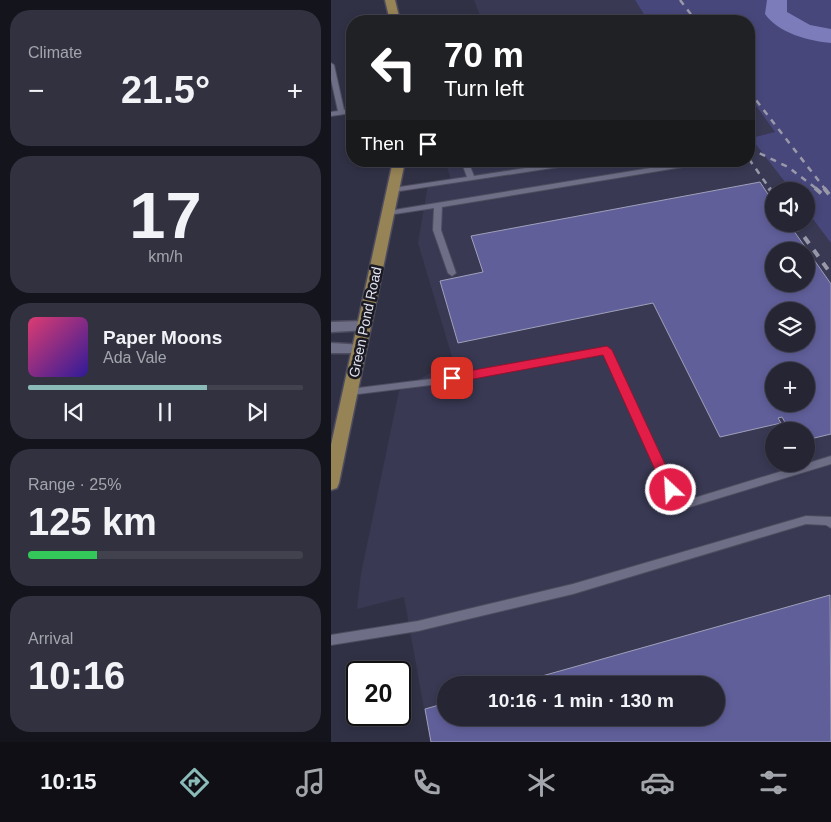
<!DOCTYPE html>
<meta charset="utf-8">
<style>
:root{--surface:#252534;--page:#313140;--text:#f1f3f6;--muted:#a3a5ac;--line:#42424f;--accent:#8bbbb9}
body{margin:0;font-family:Helvetica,sans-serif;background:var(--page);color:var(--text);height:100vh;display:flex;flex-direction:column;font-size:19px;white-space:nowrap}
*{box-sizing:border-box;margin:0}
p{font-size:16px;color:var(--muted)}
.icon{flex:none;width:28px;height:28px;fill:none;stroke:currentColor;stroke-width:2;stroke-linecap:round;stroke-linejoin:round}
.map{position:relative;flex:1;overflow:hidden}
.panel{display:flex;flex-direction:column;gap:10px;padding:10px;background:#14141d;width:331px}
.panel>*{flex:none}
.hud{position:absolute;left:15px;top:15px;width:409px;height:152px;border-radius:20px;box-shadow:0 2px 8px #0003,0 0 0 1px var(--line);background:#202124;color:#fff;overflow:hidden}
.tools{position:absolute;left:434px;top:182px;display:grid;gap:10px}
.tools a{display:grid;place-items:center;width:50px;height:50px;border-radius:50%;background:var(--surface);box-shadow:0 2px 8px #0003,0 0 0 1px var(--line);font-size:25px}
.speed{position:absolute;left:15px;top:661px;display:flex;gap:10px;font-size:25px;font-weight:700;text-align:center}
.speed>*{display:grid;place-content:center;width:65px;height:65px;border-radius:50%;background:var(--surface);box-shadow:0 2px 8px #0003,0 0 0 1px var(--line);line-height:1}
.speed .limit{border:2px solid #111;border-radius:8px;background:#fff;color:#111}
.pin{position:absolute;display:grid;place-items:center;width:42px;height:42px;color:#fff;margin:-21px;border-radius:10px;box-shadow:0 2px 8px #0006}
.me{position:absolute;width:55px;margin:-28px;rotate:335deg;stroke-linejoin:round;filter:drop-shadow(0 0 4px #0008)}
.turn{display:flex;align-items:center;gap:18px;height:105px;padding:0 15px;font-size:22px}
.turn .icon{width:65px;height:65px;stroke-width:2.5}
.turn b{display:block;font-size:35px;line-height:42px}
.then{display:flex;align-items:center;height:48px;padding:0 15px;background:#0003;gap:10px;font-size:19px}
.big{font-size:38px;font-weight:700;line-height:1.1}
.panel .widget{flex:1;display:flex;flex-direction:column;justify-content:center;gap:8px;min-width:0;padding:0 18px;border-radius:20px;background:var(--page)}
.panel .dial{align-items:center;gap:0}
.dial b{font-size:65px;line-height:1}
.song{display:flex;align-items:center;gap:15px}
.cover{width:60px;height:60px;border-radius:8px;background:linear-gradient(135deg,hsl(340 70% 55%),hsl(250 70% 35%))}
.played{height:5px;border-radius:2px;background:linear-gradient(90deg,var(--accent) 65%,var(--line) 65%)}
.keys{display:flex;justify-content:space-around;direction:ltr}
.heat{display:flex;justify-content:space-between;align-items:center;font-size:28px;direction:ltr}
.charge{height:8px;border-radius:4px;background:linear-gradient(90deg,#34c759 25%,var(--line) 0)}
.trip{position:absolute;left:106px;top:676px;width:288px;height:50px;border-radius:25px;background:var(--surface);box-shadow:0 2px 8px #0003,0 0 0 1px var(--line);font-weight:700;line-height:50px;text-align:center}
.tab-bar{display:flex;height:80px;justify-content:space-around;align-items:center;background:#0f0f15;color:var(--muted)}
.tab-bar .icon{width:35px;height:35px}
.tab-bar .current{color:var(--accent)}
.tab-bar b{font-size:22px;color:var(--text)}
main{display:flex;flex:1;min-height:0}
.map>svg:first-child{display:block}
.built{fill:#393954;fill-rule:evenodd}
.green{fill:#48477b}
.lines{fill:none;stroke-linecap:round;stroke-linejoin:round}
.river{fill:#7c7cba;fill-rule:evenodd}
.building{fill:#605f9a;stroke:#9fa0b9;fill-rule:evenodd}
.lane-casing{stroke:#4e4d5f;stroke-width:2}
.street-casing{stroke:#4e4d5f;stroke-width:3}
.primary-casing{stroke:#4e4d5f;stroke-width:3}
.lane{fill:#6e6f87;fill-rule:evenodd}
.street{fill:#6e6f87;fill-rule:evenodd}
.primary{fill:#968356;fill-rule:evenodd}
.rail-far1{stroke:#99a;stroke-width:2.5;stroke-dasharray:6 6;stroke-linecap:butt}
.rail{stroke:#99a;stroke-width:4;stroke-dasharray:8 8;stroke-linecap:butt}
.route{fill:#e11d48;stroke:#92132f}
.labels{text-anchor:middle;stroke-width:5;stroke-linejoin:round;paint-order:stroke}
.street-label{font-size:14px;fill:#e3e3f1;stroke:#1a1a23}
</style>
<main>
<section class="panel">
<div class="widget"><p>Climate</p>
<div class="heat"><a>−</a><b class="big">21.5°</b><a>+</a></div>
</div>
<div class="widget dial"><b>17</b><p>km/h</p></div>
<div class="widget">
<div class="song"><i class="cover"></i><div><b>Paper Moons</b><p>Ada Vale</p></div></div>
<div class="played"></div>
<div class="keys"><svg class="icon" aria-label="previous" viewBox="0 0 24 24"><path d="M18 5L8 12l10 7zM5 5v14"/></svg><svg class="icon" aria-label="pause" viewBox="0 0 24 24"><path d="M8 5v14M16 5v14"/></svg><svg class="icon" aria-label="next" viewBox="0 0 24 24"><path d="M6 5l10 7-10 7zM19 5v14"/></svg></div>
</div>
<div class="widget"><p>Range · 25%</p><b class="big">125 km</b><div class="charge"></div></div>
<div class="widget"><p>Arrival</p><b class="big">10:16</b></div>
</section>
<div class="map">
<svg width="500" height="742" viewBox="0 0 500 742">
<rect width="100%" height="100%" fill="#313146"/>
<g class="built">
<polygon points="143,0 304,0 317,21 151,21"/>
<path d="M 418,96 L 444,132 L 421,138 L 461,191 L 442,191 L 442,224 L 475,224 L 475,210 L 500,243 L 500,742 L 99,742 L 73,597 L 26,609 L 30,574 L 68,391 L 122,360 L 87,243 L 97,185 L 121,182 L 114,161 L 418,161 ZM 442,251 L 475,251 L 475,284 L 442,284 ZM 442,311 L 475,311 L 475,344 L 442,344 ZM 442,371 L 475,371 L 475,404 L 442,404 ZM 442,431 L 475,431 L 475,464 L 442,464 ZM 115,685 L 385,685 L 385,718 L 115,718 Z"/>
</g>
<polygon class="green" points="304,0 500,0 500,243 475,210 475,191 461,191 420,138 444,132 418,96 418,21 317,21"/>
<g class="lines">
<path class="river" d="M 436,0 L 456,0 L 456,12 L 479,25 L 500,29 L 500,43 C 478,41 447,33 434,14 Z"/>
</g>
<g class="building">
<path d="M 429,182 L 442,202 L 442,224 L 458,224 L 500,284 L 500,434 L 475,440 L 475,431 L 459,431 L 451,417 L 447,418 L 450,423 L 389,437 L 322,303 L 127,343 L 109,281 L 152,272 L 140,236 ZM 442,251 L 475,251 L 475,284 L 442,284 ZM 442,311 L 475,311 L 475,344 L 442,344 ZM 442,371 L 475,371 L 475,404 L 442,404 Z"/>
<polygon points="499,595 500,742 100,742 94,709 115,703 115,718 385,718 385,685 179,685"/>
</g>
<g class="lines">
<defs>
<g id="lane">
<polygon points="0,63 3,65 13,110 21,109 21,113 0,116 0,112 7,111 0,79"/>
<polygon points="130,161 137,161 143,176 239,161 257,161 254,163 62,192 58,190 62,188 136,177"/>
<polygon points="362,161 373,162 370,164 111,207 110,230 125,273 121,276 117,273 102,230 103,208 57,215 53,213 57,211"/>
<polygon points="276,347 280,350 344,487 360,499 500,456 500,464 359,507 356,506 337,493 273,354 100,385 19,395 16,394 15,392 16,390 19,389 100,379"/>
<polygon points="475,516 500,517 500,528 495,525 475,524 242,594 87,631 0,645 0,635 87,621 242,584"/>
</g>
<g id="street">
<polygon points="32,321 37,322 39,326 37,330 0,332 0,322"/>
<polygon points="0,343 33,345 35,349 33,353 0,353"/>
</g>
<g id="primary">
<polygon points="54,0 64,0 69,21 59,21"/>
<polygon points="62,161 74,161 8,483 6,488 0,490 0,445"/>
</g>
</defs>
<use href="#lane" class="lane-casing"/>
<use href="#street" class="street-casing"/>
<use href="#primary" class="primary-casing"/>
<use href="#lane" class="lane"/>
<use href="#street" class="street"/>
<use href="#primary" class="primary"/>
<g class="rail-far1">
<polyline points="349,0 365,21"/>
<polyline points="418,91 494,189"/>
<polyline points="418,148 457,167 486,189"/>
<polyline points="418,159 439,189"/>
</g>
<g class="rail">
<polyline points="438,188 442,193"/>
<polyline points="484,188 491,194"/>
<polyline points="493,188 500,197"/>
<polyline points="464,224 500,274"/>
</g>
</g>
<polygon class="route" points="276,346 281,350 346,490 344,494 340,495 335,494 272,355 121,383 115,378 121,374"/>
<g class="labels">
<g class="street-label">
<text transform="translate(34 322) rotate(-78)" y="5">Green Pond Road</text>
</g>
</g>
</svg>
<div class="tools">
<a><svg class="icon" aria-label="sound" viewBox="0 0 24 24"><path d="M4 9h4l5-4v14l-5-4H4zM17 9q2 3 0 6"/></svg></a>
<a><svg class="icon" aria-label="search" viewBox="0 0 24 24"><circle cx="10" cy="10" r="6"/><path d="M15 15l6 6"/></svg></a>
<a><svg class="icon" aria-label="layers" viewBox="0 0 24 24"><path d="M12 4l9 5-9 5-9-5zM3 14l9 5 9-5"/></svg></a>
<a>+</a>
<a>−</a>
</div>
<div class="speed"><div class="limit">20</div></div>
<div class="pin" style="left:121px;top:378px;background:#d93025"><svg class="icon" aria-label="arrive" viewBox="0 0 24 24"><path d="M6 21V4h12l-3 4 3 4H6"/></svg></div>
<svg class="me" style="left:340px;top:490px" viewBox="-20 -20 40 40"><circle r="17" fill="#e11d48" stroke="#fff" stroke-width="3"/><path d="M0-11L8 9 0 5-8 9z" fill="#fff"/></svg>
<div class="trip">10:16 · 1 min · 130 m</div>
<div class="hud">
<div class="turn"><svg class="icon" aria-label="left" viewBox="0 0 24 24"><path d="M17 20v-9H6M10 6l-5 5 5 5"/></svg><div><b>70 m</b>Turn left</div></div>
<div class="then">Then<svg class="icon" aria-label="arrive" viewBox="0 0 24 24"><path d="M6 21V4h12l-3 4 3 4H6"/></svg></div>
</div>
</div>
</main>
<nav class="tab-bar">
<b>10:15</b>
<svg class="icon current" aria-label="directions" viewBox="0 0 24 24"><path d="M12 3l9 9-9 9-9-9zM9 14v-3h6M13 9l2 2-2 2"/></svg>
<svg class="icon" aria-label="music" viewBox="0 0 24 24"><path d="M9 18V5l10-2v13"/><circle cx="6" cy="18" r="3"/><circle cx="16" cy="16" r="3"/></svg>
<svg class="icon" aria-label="phone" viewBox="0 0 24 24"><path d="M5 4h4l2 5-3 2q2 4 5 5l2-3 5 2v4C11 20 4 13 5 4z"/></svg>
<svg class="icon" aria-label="climate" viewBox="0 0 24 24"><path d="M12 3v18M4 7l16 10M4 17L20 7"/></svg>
<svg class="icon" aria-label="car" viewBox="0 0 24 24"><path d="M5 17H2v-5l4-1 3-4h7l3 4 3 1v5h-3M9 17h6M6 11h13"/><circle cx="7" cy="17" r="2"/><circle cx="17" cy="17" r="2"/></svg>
<svg class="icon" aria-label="filters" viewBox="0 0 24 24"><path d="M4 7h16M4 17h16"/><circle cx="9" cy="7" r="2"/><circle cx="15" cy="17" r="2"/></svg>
</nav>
